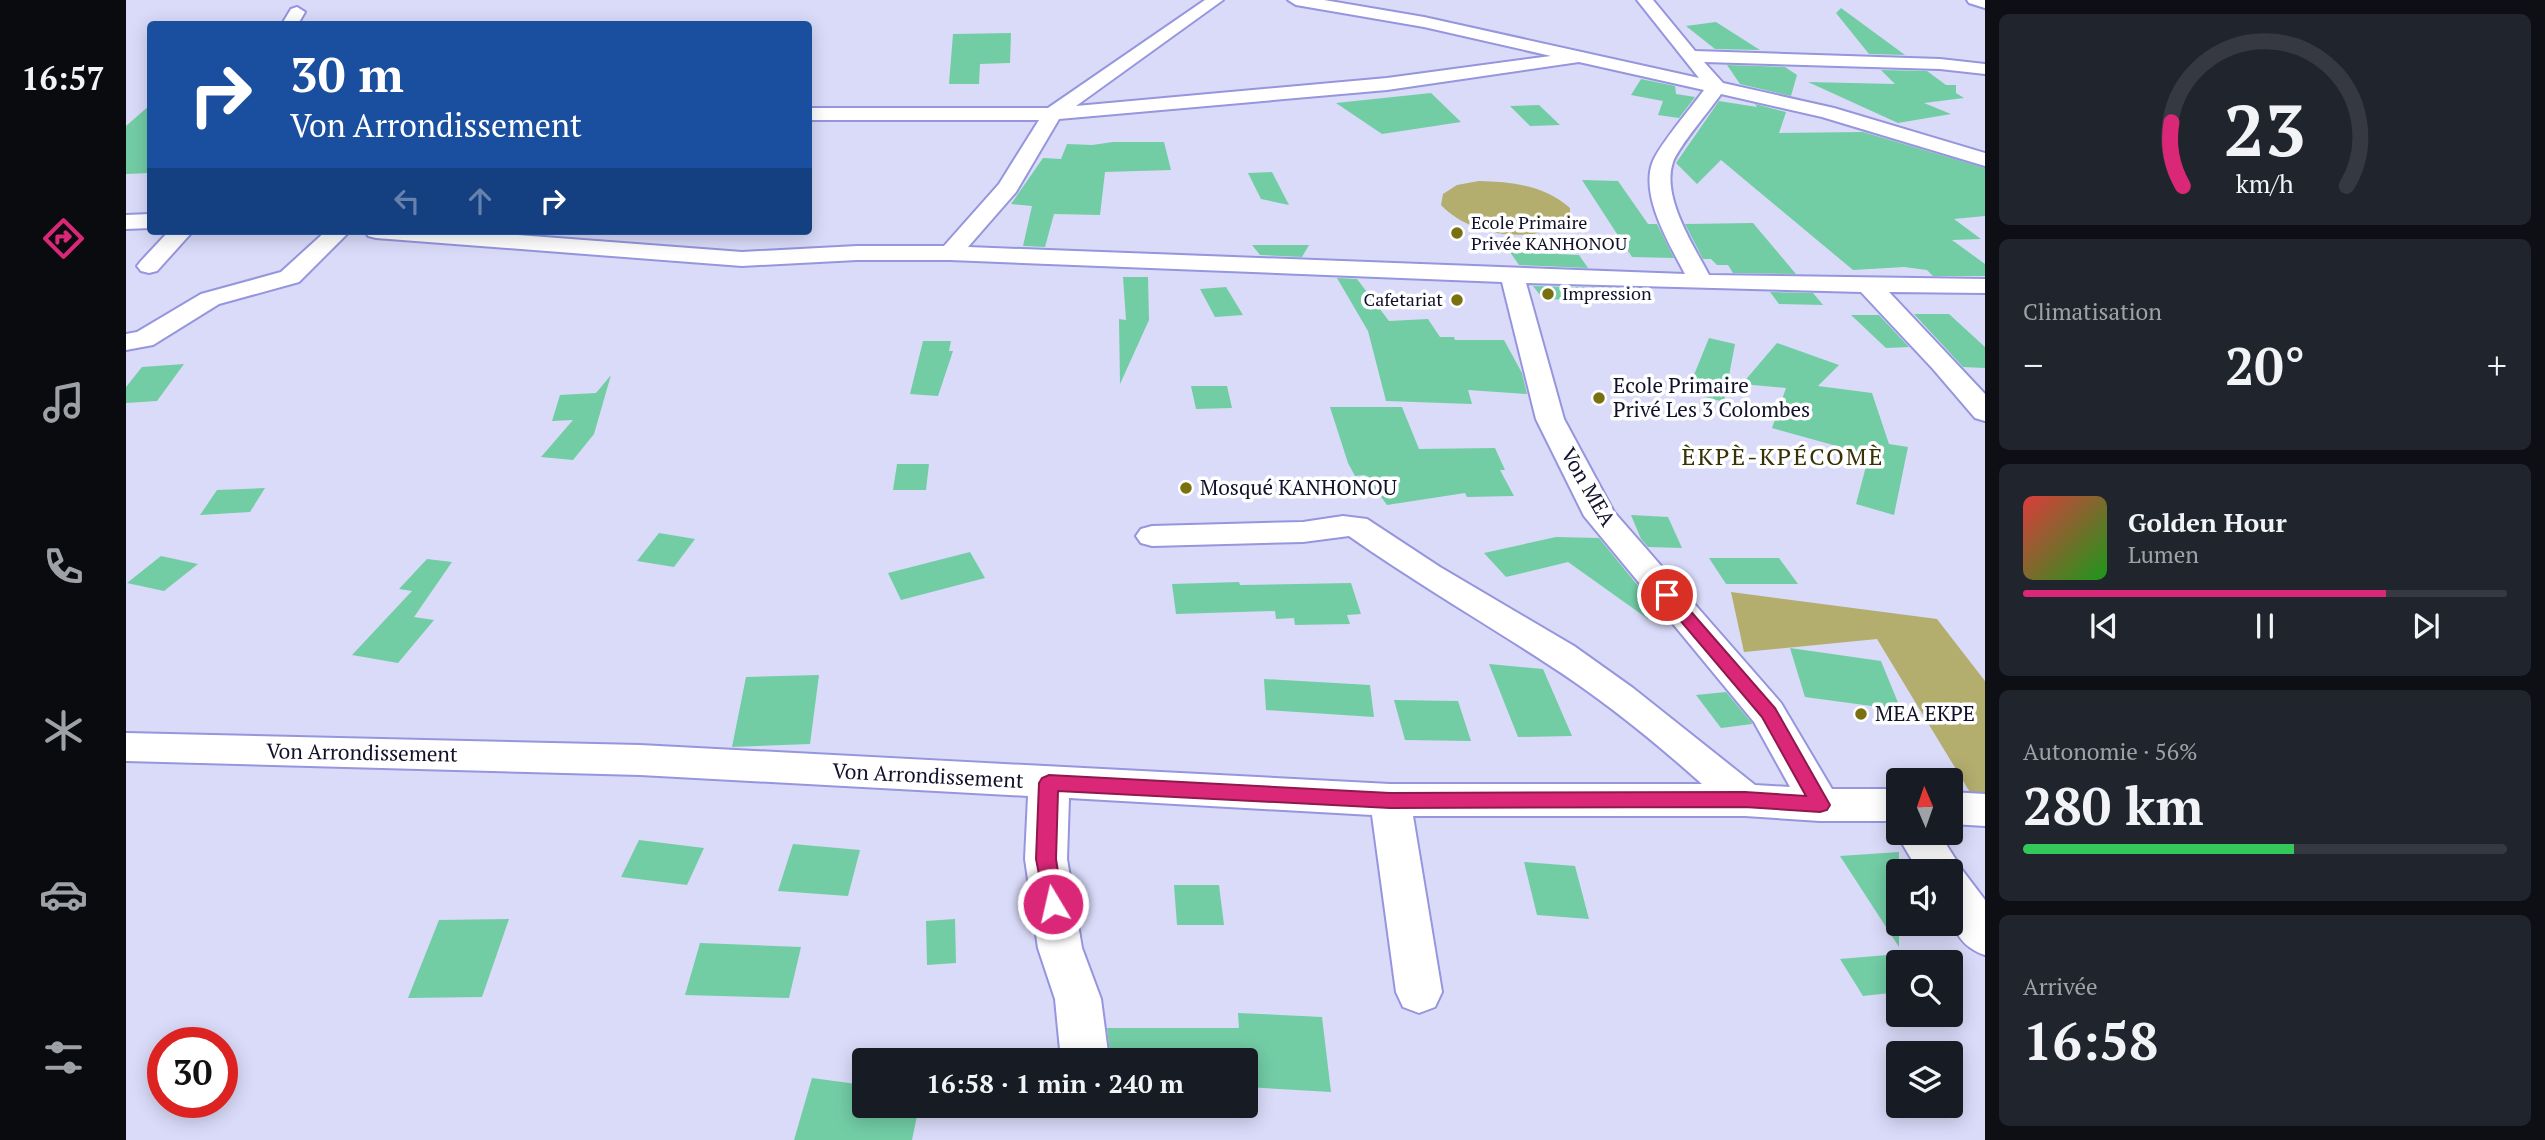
<!DOCTYPE html>
<html lang="fr">
<meta charset="utf-8">
<style>
:root{--surface:#171b24;--page:#20242c;--text:#f1f3f6;--muted:#9ea1a6;--line:#363941;--accent:#db2777}
body{margin:0;font-family:"PT Serif",serif;background:var(--page);color:var(--text);height:100vh;display:flex;flex-direction:column;font-size:26px;white-space:nowrap}
*{box-sizing:border-box;margin:0}
p{font-size:23px;color:var(--muted)}
.icon{flex:none;width:38px;height:38px;fill:none;stroke:currentColor;stroke-width:2;stroke-linecap:round;stroke-linejoin:round}
.map{position:relative;flex:1;overflow:hidden}
.sheet{display:flex;flex-direction:column;gap:14px;padding:14px;background:#0d0f14;width:560px}
.sheet>*{flex:none}
.guide{position:absolute;left:21px;top:21px;width:665px;height:214px;border-radius:7px;box-shadow:0 4px 18px #0003;background:#1a4fa0;color:#fff;overflow:hidden}
.needle{width:46px;rotate:358deg}
.tools{position:absolute;left:1760px;top:768px;display:grid;gap:14px}
.tools a{display:grid;place-items:center;width:77px;height:77px;border-radius:7px;background:var(--surface);box-shadow:0 4px 18px #0003;font-size:35px}
.speed{position:absolute;left:21px;top:1027px;display:flex;gap:14px;font-size:35px;font-weight:700;text-align:center}
.speed>*{display:grid;place-content:center;width:91px;height:91px;border-radius:50%;background:var(--surface);box-shadow:0 4px 18px #0003;line-height:1}
.speed .limit{border:10px solid #d22;background:#fff;color:#111}
.pin{position:absolute;display:grid;place-items:center;width:60px;height:60px;color:#fff;margin:-30px;border:4px solid #fff;border-radius:50%;box-shadow:0 2px 7px #0007}
.me{position:absolute;width:77px;margin:-38px;rotate:351deg;stroke-linejoin:round;filter:drop-shadow(0 0 5px #0008)}
.turn{display:flex;align-items:center;gap:24px;height:147px;padding:0 28px;font-size:32px}
.turn .icon{width:91px;height:91px;stroke-width:2.5}
.turn b{display:block;font-size:49px;line-height:60px}
.lanes{display:flex;align-items:center;height:66px;padding:0 28px;background:#0003;justify-content:center;gap:35px;direction:ltr}
.lanes .off{opacity:.35}
.big{font-size:52px;font-weight:600;line-height:1.1}
.sheet .card{flex:1;display:flex;flex-direction:column;justify-content:center;gap:10px;min-width:0;padding:0 24px;border-radius:10px;background:var(--page)}
.sheet .dial{align-items:center;gap:0}
.dial svg{height:182px;overflow:visible;fill:none;stroke:var(--line);stroke-width:7;stroke-linecap:round;text-anchor:middle}
.dial text{fill:var(--text);stroke:none}
.song{display:flex;align-items:center;gap:21px}
.cover{width:84px;height:84px;border-radius:10px;background:linear-gradient(135deg,hsl(0 70% 55%),hsl(120 70% 35%))}
.played{height:7px;border-radius:4px;background:linear-gradient(90deg,var(--accent) 75%,var(--line) 75%)}
.keys{display:flex;justify-content:space-around;direction:ltr}
.heat{display:flex;justify-content:space-between;align-items:center;font-size:38px;direction:ltr}
.charge{height:10px;border-radius:5px;background:linear-gradient(90deg,#34c759 56%,var(--line) 0)}
.trip{position:absolute;left:726px;top:1048px;width:406px;height:70px;border-radius:7px;background:var(--surface);box-shadow:0 4px 18px #0003;font-weight:600;line-height:70px;text-align:center}
main{display:flex;flex:1;min-height:0}
.menu{display:flex;flex-direction:column;width:126px;justify-content:space-around;align-items:center;background:#090b0e;color:var(--muted)}
.menu .icon{width:49px;height:49px}
.menu .selected{color:var(--accent)}
.menu b{font-size:32px;color:var(--text)}
.map>svg:first-child{display:block}
.green{fill:#b3ad6e}
.building{fill:#72cda5}
.lines{fill:none;stroke-linecap:round;stroke-linejoin:round}
.minor-casing{stroke:#9695dd;stroke-width:4}
.minor{fill:#fff;fill-rule:evenodd}
.route{fill:#db2777;stroke:#8e194d;stroke-width:2}
.poi-dot{fill:#797010;stroke:#fff;stroke-width:2.5}
.labels{text-anchor:middle;stroke-width:7;stroke-linejoin:round;paint-order:stroke}
.far-poi-label{font-size:18px;fill:#12112b;stroke:#fff;text-anchor:start}
.poi-label{font-size:21px;fill:#12112b;stroke:#fff;text-anchor:start}
.street-label{font-size:21px;fill:#12112b;stroke:#fff}
.quarter-label{font-size:24px;letter-spacing:2px;fill:#363206;stroke:#fff}
</style>
<main>
<nav class="menu">
<b>16:57</b>
<svg class="icon selected" aria-label="directions" viewBox="0 0 24 24"><path d="M12 3l9 9-9 9-9-9zM9 14v-3h6M13 9l2 2-2 2"/></svg>
<svg class="icon" aria-label="music" viewBox="0 0 24 24"><path d="M9 18V5l10-2v13"/><circle cx="6" cy="18" r="3"/><circle cx="16" cy="16" r="3"/></svg>
<svg class="icon" aria-label="phone" viewBox="0 0 24 24"><path d="M5 4h4l2 5-3 2q2 4 5 5l2-3 5 2v4C11 20 4 13 5 4z"/></svg>
<svg class="icon" aria-label="climate" viewBox="0 0 24 24"><path d="M12 3v18M4 7l16 10M4 17L20 7"/></svg>
<svg class="icon" aria-label="car" viewBox="0 0 24 24"><path d="M5 17H2v-5l4-1 3-4h7l3 4 3 1v5h-3M9 17h6M6 11h13"/><circle cx="7" cy="17" r="2"/><circle cx="17" cy="17" r="2"/></svg>
<svg class="icon" aria-label="filters" viewBox="0 0 24 24"><path d="M4 7h16M4 17h16"/><circle cx="9" cy="7" r="2"/><circle cx="15" cy="17" r="2"/></svg>
</nav>
<div class="map">
<svg width="1859" height="1140" viewBox="0 0 1859 1140">
<rect width="100%" height="100%" fill="#d9dbf9"/>
<g class="green">
<path d="M 1353,181 C 1387,182 1418,185 1444,208 L 1444,220 C 1408,245 1345,237 1315,205 L 1317,194 L 1331,185 Z"/>
<polygon points="1605,592 1811,619 1859,681 1859,795 1845,794 1751,639 1618,652"/>
</g>
<g class="building">
<polygon points="1715,8 1779,55 1743,54 1710,13"/>
<polygon points="1590,22 1634,50 1589,49 1560,26"/>
<polygon points="885,33 884,63 854,64 853,84 823,84 827,34"/>
<polygon points="1601,65 1659,67 1671,75 1665,96 1614,84"/>
<polygon points="1755,70 1801,71 1820,85 1830,85 1830,93 1838,98 1798,103 1825,114 1772,123 1682,82 1769,84"/>
<polygon points="1515,79 1549,86 1550,94 1569,97 1553,118 1532,115 1537,101 1505,95"/>
<polygon points="1305,93 1335,122 1256,134 1210,103"/>
<polygon points="1593,101 1631,107 1629,104 1660,112 1653,133 1737,132 1859,168 1859,216 1828,219 1855,239 1826,240 1859,264 1859,276 1807,276 1801,270 1778,267 1727,270 1595,160 1571,184 1550,163"/>
<polygon points="24,105 24,173 0,174 0,126"/>
<polygon points="1413,105 1434,125 1404,126 1384,106"/>
<polygon points="987,142 1038,142 1045,170 979,172 974,215 928,214 919,247 897,246 906,206 885,204 917,158 935,159 941,144 966,145"/>
<polygon points="1146,172 1163,205 1135,199 1122,173"/>
<polygon points="1456,180 1492,181 1522,224 1531,224 1548,258 1506,257"/>
<polygon points="1627,223 1670,274 1607,273 1602,265 1591,265 1585,259 1577,259 1559,224"/>
<polygon points="1126,245 1183,245 1176,257 1134,255"/>
<polygon points="1384,252 1453,255 1462,268 1393,265"/>
<polygon points="997,277 1022,277 1023,320 994,384 993,319 1000,320"/>
<polygon points="1211,278 1231,279 1263,321 1302,319 1314,337 1328,337 1329,340 1378,340 1396,373 1401,394 1342,390 1346,404 1260,401 1242,331"/>
<polygon points="1407,286 1476,288 1485,301 1417,299"/>
<polygon points="1100,287 1117,315 1089,317 1074,289"/>
<polygon points="1644,292 1687,293 1697,305 1653,304"/>
<polygon points="1788,314 1823,314 1859,347 1859,368 1837,367"/>
<polygon points="1725,315 1753,315 1783,347 1760,348"/>
<polygon points="1583,338 1609,344 1598,402 1561,392"/>
<polygon points="797,341 825,341 823,351 827,351 812,396 784,394"/>
<polygon points="1651,343 1713,365 1692,386 1746,393 1763,444 1782,447 1768,515 1730,504 1743,455 1646,428 1660,388 1616,384"/>
<polygon points="58,364 31,401 0,403 0,387 16,367"/>
<polygon points="485,375 468,434 447,460 415,457 447,420 426,421 434,395 470,393"/>
<polygon points="1065,386 1101,386 1106,408 1070,409"/>
<polygon points="1204,407 1276,407 1293,449 1369,448 1379,470 1374,470 1388,496 1341,497 1339,493 1261,505 1239,475 1229,476 1222,463"/>
<polygon points="771,464 803,464 800,490 767,490"/>
<polygon points="139,488 124,512 74,515 91,490"/>
<polygon points="1505,515 1542,517 1556,548 1522,547 1515,539"/>
<polygon points="533,533 569,539 548,567 511,561"/>
<polygon points="1430,537 1473,538 1535,614 1522,619 1442,562 1380,577 1358,553"/>
<polygon points="844,552 859,578 775,600 762,573"/>
<polygon points="35,556 72,564 38,591 1,583"/>
<polygon points="1583,558 1653,558 1672,584 1600,584"/>
<polygon points="301,559 326,562 288,617 308,620 272,663 226,655 286,591 273,589"/>
<polygon points="1113,582 1114,585 1225,583 1235,614 1221,615 1224,624 1169,625 1168,618 1150,619 1149,611 1050,614 1046,584"/>
<polygon points="1664,648 1755,661 1775,710 1679,697"/>
<polygon points="1363,664 1417,669 1446,736 1392,737"/>
<polygon points="693,675 684,744 606,747 620,677"/>
<polygon points="1138,679 1244,685 1248,717 1140,710"/>
<polygon points="1600,692 1626,723 1626,724 1595,728 1570,695"/>
<polygon points="1268,700 1332,701 1345,741 1279,740"/>
<polygon points="513,840 578,848 561,885 495,877"/>
<polygon points="667,844 734,850 722,896 652,891"/>
<polygon points="1773,852 1773,947 1714,856"/>
<polygon points="1398,862 1449,866 1463,919 1411,915"/>
<polygon points="1048,885 1093,885 1098,925 1051,925"/>
<polygon points="383,919 356,997 282,998 313,920"/>
<polygon points="829,919 830,963 801,965 800,921"/>
<polygon points="574,943 675,947 663,998 559,995"/>
<polygon points="1773,954 1773,992 1737,996 1714,959"/>
<polygon points="1112,1013 1196,1017 1205,1092 1120,1087 1120,1060 985,1060 981,1028 1113,1028"/>
<polygon points="686,1078 738,1085 738,1106 793,1106 786,1140 668,1140"/>
</g>
<g class="lines">
<defs>
<g id="minor">
<path d="M 1079,0 L 1097,0 L 950,106 L 1261,78 L 1425,56 L 1298,27 L 1170,5 L 1162,0 L 1198,0 L 1298,17 L 1573,78 L 1511,0 L 1527,0 L 1569,51 L 1814,59 L 1859,64 L 1859,74 L 1814,69 L 1578,62 L 1597,83 L 1708,108 L 1859,153 L 1859,166 L 1696,117 L 1595,94 C 1584,110 1553,146 1547,162 C 1535,197 1568,246 1583,275 L 1859,279 L 1859,293 L 1763,292 L 1859,394 L 1859,421 L 1849,418 L 1807,369 L 1735,292 L 1400,283 L 1438,419 L 1488,512 L 1655,703 L 1706,789 L 1773,789 L 1773,821 L 1694,821 L 1619,816 L 1287,816 L 1316,992 L 1309,1007 L 1293,1013 L 1277,1007 L 1270,992 L 1246,815 L 943,798 L 941,859 L 956,948 L 975,999 L 983,1060 L 935,1060 L 929,999 L 912,948 L 899,859 L 902,796 L 514,775 L 0,761 L 0,733 L 514,745 L 1264,784 L 1576,784 C 1528,741 1475,698 1420,663 C 1354,620 1287,581 1223,536 L 1177,542 L 1026,546 L 1015,543 L 1010,536 L 1015,529 L 1026,526 L 1177,522 L 1217,516 L 1241,519 L 1314,567 L 1448,646 L 1507,688 L 1629,785 L 1664,787 L 1628,722 L 1458,516 L 1410,419 L 1376,282 L 824,260 L 731,260 L 616,266 L 250,238 L 242,236 L 239,231 L 341,231 L 616,252 L 731,246 L 818,246 L 873,184 L 913,120 L 682,120 L 682,108 L 922,108 ZM 1453,62 L 1578,90 C 1565,108 1535,143 1527,161 C 1513,195 1544,245 1559,274 L 842,247 L 890,192 L 933,119 L 1261,90 Z"/>
<polygon points="1841,0 1859,0 1859,8 1843,3"/>
<polygon points="171,7 179,12 172,24 156,24 165,9"/>
<polygon points="24,214 24,228 0,229 0,215"/>
<polygon points="43,231 67,231 31,271 23,273 15,271 11,266 15,261"/>
<polygon points="200,231 224,231 173,282 93,304 27,345 0,350 0,334 11,332 75,294 155,272"/>
<polygon points="1825,792 1859,794 1859,826 1825,824"/>
<path d="M 1773,828 L 1773,833 L 1813,833 L 1837,871 L 1859,900 L 1859,955 C 1819,941 1825,907 1825,872 L 1793,872 L 1770,833 Z"/>
</g>
</defs>
<use href="#minor" class="minor-casing"/>
<use href="#minor" class="minor"/>
</g>
<polygon class="route" points="1541,590 1547,591 1649,708 1704,805 1701,810 1694,812 1619,807 1264,808 932,791 930,859 937,904 934,910 927,913 920,910 910,859 913,783 916,778 923,775 1264,793 1619,792 1680,796 1636,717 1536,599 1533,595 1536,591"/>
<g class="poi-dot">
<circle cx="1331" cy="233" r="7"/>
<circle cx="1422" cy="294" r="7"/>
<circle cx="1331" cy="300" r="7"/>
<circle cx="1473" cy="398" r="7"/>
<circle cx="1060" cy="488" r="7"/>
<circle cx="1735" cy="714" r="7"/>
</g>
<g class="labels">
<g class="far-poi-label">
<text x="1345" y="229">Ecole Primaire<tspan x="1345" dy="21">Privée KANHONOU</tspan></text>
<text x="1436" y="300">Impression</text>
<text x="1317" y="306" text-anchor="end">Cafetariat</text>
</g>
<g class="poi-label">
<text x="1487" y="393">Ecole Primaire<tspan x="1487" dy="24">Privé Les 3 Colombes</tspan></text>
<text x="1074" y="495">Mosqué KANHONOU</text>
<text x="1749" y="721">MEA EKPE</text>
</g>
<g class="street-label">
<text transform="translate(1462 487) rotate(60)" y="7">Von MEA</text>
<text transform="translate(236 753) rotate(1)" y="7">Von Arrondissement</text>
<text transform="translate(802 776) rotate(3)" y="7">Von Arrondissement</text>
</g>
<g class="quarter-label">
<text x="1657" y="465">ÈKPÈ-KPÉCOMÈ</text>
</g>
</g>
</svg>
<div class="tools">
<a><svg class="needle" viewBox="-14 -14 28 28"><path d="M0-13l5 13h-10z" fill="#e53935"/><path d="M0 13l5-13h-10z" fill="#9ea1a6"/></svg></a>
<a><svg class="icon" aria-label="sound" viewBox="0 0 24 24"><path d="M4 9h4l5-4v14l-5-4H4zM17 9q2 3 0 6"/></svg></a>
<a><svg class="icon" aria-label="search" viewBox="0 0 24 24"><circle cx="10" cy="10" r="6"/><path d="M15 15l6 6"/></svg></a>
<a><svg class="icon" aria-label="layers" viewBox="0 0 24 24"><path d="M12 4l9 5-9 5-9-5zM3 14l9 5 9-5"/></svg></a>
</div>
<div class="speed"><div class="limit">30</div></div>
<div class="pin" style="left:1541px;top:595px;background:#d93025"><svg class="icon" aria-label="arrive" viewBox="0 0 24 24"><path d="M6 21V4h12l-3 4 3 4H6"/></svg></div>
<svg class="me" style="left:927px;top:904px" viewBox="-20 -20 40 40"><circle r="17" fill="#db2777" stroke="#fff" stroke-width="3"/><path d="M0-11L8 9 0 5-8 9z" fill="#fff"/></svg>
<div class="trip">16:58 · 1 min · 240 m</div>
<div class="guide">
<div class="turn"><svg class="icon" aria-label="right" viewBox="0 0 24 24"><path d="M7 20v-9h11M14 6l5 5-5 5"/></svg><div><b>30 m</b>Von Arrondissement</div></div>
<div class="lanes"><svg class="icon off" aria-label="left" viewBox="0 0 24 24"><path d="M17 20v-9H6M10 6l-5 5 5 5"/></svg><svg class="icon off" aria-label="ahead" viewBox="0 0 24 24"><path d="M12 20V5M6 11l6-6 6 6"/></svg><svg class="icon" aria-label="right" viewBox="0 0 24 24"><path d="M7 20v-9h11M14 6l5 5-5 5"/></svg></div>
</div>
</div>
<section class="sheet">
<div class="card dial"><svg viewBox="0 0 100 80">
<path d="M14 69A42 42 0 1 1 86 69"/>
<path d="M14 69A42 42 0 0 1 9 41" stroke="#db2777"/>
<text x="50" y="56" font-size="32" font-weight="700">23</text>
<text x="50" y="72" font-size="11">km/h</text>
</svg></div>
<div class="card"><p>Climatisation</p>
<div class="heat"><a>−</a><b class="big">20°</b><a>+</a></div>
</div>
<div class="card">
<div class="song"><i class="cover"></i><div><b>Golden Hour</b><p>Lumen</p></div></div>
<div class="played"></div>
<div class="keys"><svg class="icon" aria-label="previous" viewBox="0 0 24 24"><path d="M18 5L8 12l10 7zM5 5v14"/></svg><svg class="icon" aria-label="pause" viewBox="0 0 24 24"><path d="M8 5v14M16 5v14"/></svg><svg class="icon" aria-label="next" viewBox="0 0 24 24"><path d="M6 5l10 7-10 7zM19 5v14"/></svg></div>
</div>
<div class="card"><p>Autonomie · 56%</p><b class="big">280 km</b><div class="charge"></div></div>
<div class="card"><p>Arrivée</p><b class="big">16:58</b></div>
</section>
</main>
